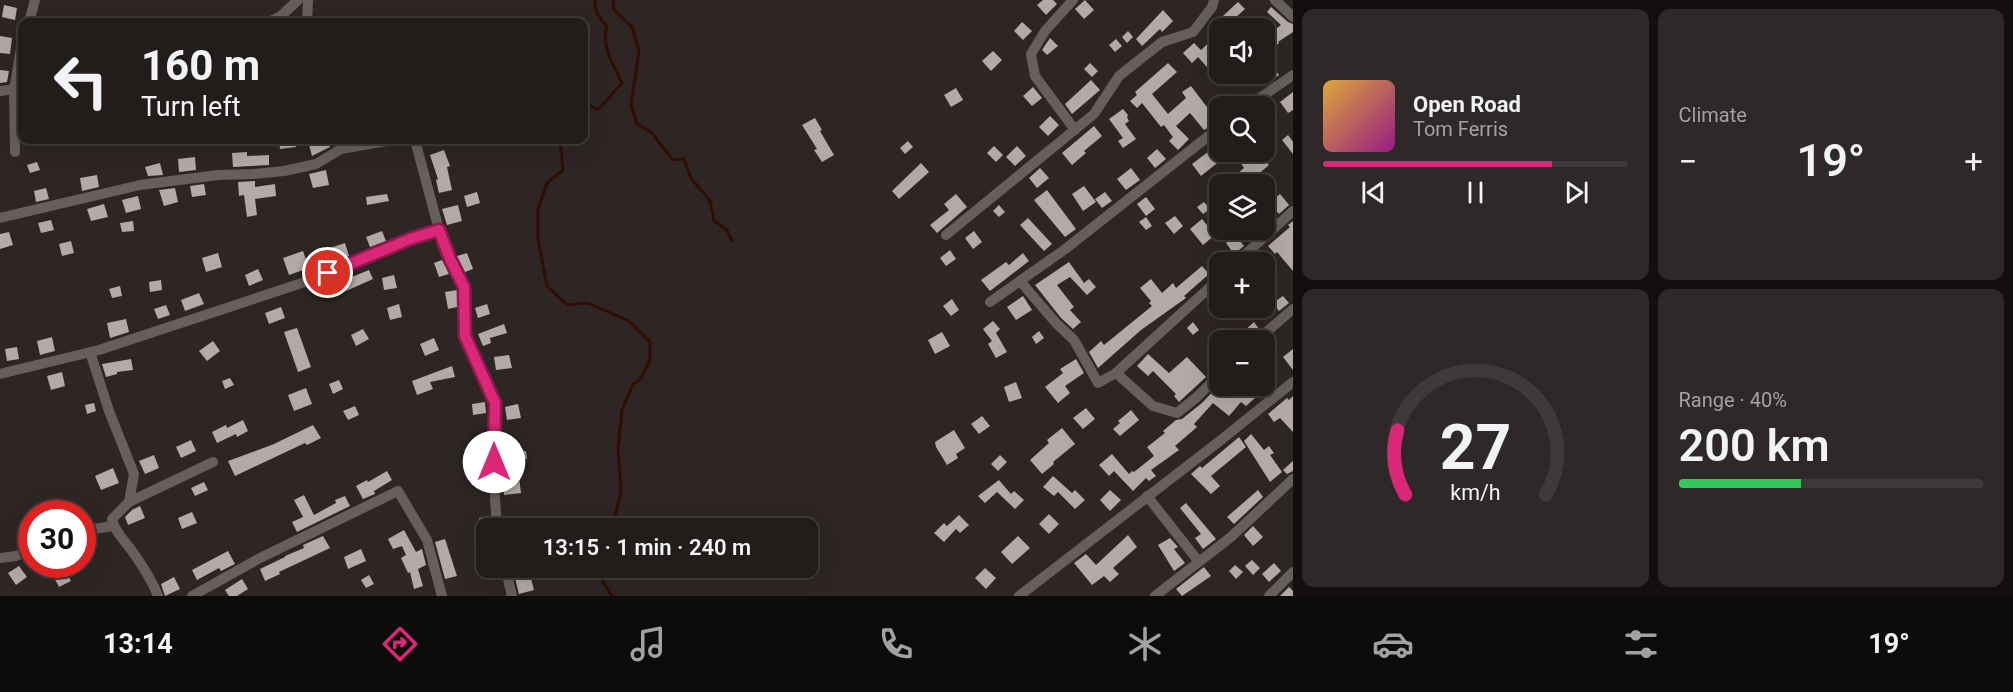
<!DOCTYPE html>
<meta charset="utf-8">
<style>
:root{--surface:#221c1b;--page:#2e2928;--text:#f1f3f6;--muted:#a2a1a3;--line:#3f3a3a;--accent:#db2777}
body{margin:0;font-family:Roboto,sans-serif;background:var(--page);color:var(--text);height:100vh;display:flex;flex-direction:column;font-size:22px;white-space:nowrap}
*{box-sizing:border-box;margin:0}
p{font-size:20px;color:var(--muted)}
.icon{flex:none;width:33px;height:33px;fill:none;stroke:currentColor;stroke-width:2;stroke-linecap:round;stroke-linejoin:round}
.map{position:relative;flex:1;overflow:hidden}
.sheet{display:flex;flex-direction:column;gap:9px;padding:9px;background:#130f0f;width:720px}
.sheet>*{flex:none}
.banner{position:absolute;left:18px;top:18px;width:570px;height:126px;border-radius:12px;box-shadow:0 6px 24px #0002,0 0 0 2px var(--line);background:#221c1b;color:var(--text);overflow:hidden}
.controls{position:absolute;left:1209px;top:18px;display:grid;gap:12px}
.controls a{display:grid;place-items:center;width:66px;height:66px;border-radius:12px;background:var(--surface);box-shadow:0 6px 24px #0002,0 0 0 2px var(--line);font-size:30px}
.speed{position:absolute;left:18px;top:500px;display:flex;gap:12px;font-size:30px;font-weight:700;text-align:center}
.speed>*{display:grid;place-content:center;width:78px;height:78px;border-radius:50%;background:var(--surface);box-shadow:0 6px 24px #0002,0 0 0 2px var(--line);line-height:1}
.speed .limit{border:9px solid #d22;background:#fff;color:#111}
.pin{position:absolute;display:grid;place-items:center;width:51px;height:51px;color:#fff;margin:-26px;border:3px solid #fff;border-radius:50%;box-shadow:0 2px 6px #0007}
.me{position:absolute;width:66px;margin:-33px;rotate:0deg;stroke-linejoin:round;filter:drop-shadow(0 0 4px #0008)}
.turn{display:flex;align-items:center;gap:21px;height:126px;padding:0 24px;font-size:27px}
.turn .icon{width:78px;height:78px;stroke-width:2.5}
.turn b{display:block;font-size:42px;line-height:51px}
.big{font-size:45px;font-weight:600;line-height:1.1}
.sheet .widget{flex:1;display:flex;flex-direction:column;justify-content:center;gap:9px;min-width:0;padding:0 21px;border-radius:12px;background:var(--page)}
.sheet .dial{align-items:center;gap:0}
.dial svg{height:156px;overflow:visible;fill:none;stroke:var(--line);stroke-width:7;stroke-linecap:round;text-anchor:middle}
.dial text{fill:var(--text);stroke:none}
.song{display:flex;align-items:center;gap:18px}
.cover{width:72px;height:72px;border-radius:9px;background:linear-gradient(135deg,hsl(40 70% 55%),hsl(310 70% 35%))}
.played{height:6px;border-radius:3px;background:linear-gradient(90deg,var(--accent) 75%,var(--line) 75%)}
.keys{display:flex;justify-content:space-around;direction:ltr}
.heat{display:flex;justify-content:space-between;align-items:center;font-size:33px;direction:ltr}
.charge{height:9px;border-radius:4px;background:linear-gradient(90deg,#34c759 40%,var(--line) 0)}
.sheet .tiles{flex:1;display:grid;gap:9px;grid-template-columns:repeat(2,1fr)}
.trip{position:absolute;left:476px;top:518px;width:342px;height:60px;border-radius:12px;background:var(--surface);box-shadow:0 6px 24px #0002,0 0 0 2px var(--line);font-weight:600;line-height:60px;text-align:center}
.tabs{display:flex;height:96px;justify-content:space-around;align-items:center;background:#0e0b0b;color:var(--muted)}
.tabs .icon{width:42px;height:42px}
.tabs .active{color:var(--accent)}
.tabs b{font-size:27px;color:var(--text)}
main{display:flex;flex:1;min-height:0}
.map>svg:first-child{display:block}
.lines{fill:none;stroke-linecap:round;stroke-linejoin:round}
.stream{stroke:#310d02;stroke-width:3}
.building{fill:#b3aaa7}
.minor{stroke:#675f5c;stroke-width:10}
.route-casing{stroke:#8e194d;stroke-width:15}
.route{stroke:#db2777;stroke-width:10}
</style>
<main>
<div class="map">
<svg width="1293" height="596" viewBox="0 0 1293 596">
<rect width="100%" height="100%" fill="#2e2624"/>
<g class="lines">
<g class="stream">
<polyline points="613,0 614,10 632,27 639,51 631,105 637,124 651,132 673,160 684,159 691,178 710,201 714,221 727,230 732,241"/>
<path d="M 584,102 L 598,110 L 622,83 C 614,66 600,45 607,26 C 600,20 594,10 595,0"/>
<polyline points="560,140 563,170 547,183 538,209 538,240 547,286 567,305 588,303 629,321 650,342 650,360 640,380 633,384 622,410 618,448 621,492 612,528"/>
<polyline points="605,567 603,582 612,596"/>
</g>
</g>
<g class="building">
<polygon points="1043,0 1053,0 1057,4 1046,15 1037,5"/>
<polygon points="1085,0 1094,10 1084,19 1075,9"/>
<polygon points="1238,2 1245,9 1224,28 1210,28"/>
<polygon points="4,5 17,8 15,20 2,17"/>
<polygon points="1271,7 1288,22 1293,24 1293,32 1278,42 1279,43 1271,50 1264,42 1264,38 1281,25 1267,12"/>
<polygon points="1163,10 1173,21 1162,32 1160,29 1142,46 1136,39"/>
<polygon points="1022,22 1032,31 1023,40 1014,31"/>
<polygon points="1128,31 1133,37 1127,43 1122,37"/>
<polygon points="1220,32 1220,56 1214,60 1220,66 1220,70 1214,75 1198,57 1192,63 1183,53 1194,43 1201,50"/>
<polygon points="0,36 12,38 10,54 0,53"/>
<polygon points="1050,38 1058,46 1047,55 1042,50"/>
<polygon points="1116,39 1122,46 1115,52 1109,45"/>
<polygon points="993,51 1002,60 991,71 982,61"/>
<polygon points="1090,63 1098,71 1092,77 1084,69"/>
<polygon points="1168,63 1177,72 1152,94 1168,114 1186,98 1182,92 1191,86 1210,111 1220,104 1220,120 1204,130 1190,113 1176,126 1189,139 1178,150 1169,141 1173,137 1164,125 1161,127 1142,103 1137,108 1130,101 1137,95 1135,92"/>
<polygon points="1273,67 1279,75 1269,82 1263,74"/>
<polygon points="0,70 9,71 7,82 0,83"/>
<polygon points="1234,74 1241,80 1234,86 1228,78"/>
<polygon points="1091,80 1100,90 1072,114 1065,104"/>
<polygon points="1033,87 1042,98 1032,106 1023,96"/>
<polygon points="956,88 963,100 951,107 944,95"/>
<polygon points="1293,92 1293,110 1288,113 1280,102"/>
<polygon points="1239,94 1243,100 1241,103 1237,106 1221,106"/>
<polygon points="1123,109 1128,115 1127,117 1129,121 1125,124 1136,139 1123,148 1118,141 1123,138 1109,119"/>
<polygon points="1050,116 1059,125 1048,136 1039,127"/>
<polygon points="815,118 822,130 820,131 834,155 822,162 814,150 817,149 802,125"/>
<polygon points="1094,126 1102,136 1084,151 1086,153 1072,165 1062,153"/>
<polygon points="1288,135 1293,142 1293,154 1282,140"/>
<polygon points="279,140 295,140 296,147 280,149"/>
<polygon points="315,140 328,140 330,147 312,156 308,141"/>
<polygon points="908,141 913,147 905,154 900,148"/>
<polygon points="1220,143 1220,152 1231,152 1201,176 1192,164"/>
<polygon points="994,146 1003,155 996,162 987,153"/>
<polygon points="1017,146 1026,156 1015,166 1006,157"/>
<polygon points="1157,149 1166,159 1155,168 1147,158"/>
<polygon points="444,150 450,166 447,167 452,190 439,193 436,180 438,179 430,155"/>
<polygon points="247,152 247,156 269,155 269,165 233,167 232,153"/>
<polygon points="1233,152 1257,152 1269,165 1247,184 1225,184 1244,168"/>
<polygon points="195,157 196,170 179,172 178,159"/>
<polygon points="37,162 40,170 30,173 27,165"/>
<polygon points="160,163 163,175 148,176 145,167"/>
<polygon points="921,163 929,172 899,199 892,191"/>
<polygon points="1040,168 1049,178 1037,188 1029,178"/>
<polygon points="1131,168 1140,180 1126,190 1117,179"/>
<polygon points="326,170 329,185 313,188 309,174"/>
<polygon points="97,175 99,187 82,191 80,178"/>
<polygon points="255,181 255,187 275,184 276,196 255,199 257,215 247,217 244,195 239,196 238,182"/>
<polygon points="204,184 206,195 192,197 190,186"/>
<polygon points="1084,186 1096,202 1083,211 1072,194"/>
<polygon points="46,188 49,199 36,202 34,191"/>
<polygon points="175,188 178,202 164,206 159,190"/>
<polygon points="1047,190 1076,229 1065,237 1034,200"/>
<polygon points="477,192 480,203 467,207 464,196"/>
<polygon points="1105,192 1112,201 1102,208 1095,199"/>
<polygon points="387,194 389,201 367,205 366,197"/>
<polygon points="956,194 967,207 937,233 930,225 949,210 944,204"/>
<polygon points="1280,194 1289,205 1279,214 1269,203"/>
<polygon points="138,196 141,209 126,213 122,200"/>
<polygon points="1146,197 1155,209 1146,216 1137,204"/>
<polygon points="1204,202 1210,209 1203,214 1197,207"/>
<polygon points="104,204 108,217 91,221 87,209"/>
<polygon points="458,205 462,221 447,225 442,209"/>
<polygon points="999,205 1005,212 999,217 993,211"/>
<polygon points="1175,216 1183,226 1174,234 1165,223"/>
<polygon points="1146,217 1152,226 1146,230 1139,222"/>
<polygon points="1028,218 1052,244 1044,251 1020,225"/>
<polygon points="1202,219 1215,235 1203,245 1190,229"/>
<polygon points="51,220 54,230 41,233 38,223"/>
<polygon points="133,221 134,231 122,232 120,223"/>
<polygon points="1293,221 1293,271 1277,252 1275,254 1268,246 1290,227 1288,225"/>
<polygon points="382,231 386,241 370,247 366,237"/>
<polygon points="974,231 982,242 973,249 965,238"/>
<polygon points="9,232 13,245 0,249 0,234"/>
<polygon points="1236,236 1244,246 1234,254 1226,243"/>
<polygon points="71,241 74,253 62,256 59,244"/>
<polygon points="345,243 349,256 331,262 327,249"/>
<polygon points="950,250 956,259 946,266 940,258"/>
<polygon points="303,251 309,268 289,275 283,258"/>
<polygon points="218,253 222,267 206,272 202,258"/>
<polygon points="467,253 473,269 465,272 457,256"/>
<polygon points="1023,253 1029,261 990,291 981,280 1006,262 1009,265"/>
<polygon points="442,260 449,274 439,277 434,263"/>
<polygon points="1069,262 1084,283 1089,279 1096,287 1087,295 1070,277 1057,285 1074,307 1070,310 1081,322 1073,329 1061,318 1035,285"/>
<polygon points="1202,266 1209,274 1184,296 1186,298 1141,330 1098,368 1089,352 1101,341 1104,345 1152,306 1149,303 1151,301 1140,288 1151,279 1162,293 1173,283 1176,288"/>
<polygon points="258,269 263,280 249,286 245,275"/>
<polygon points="369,270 373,279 337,295 332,285"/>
<polygon points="394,275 397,288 384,290 382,278"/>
<polygon points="161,280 162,290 150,292 149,282"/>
<polygon points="120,286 122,296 112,298 109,289"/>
<polygon points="457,290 457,307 448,309 445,292"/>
<polygon points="1220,292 1220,308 1233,308 1221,318 1208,302"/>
<polygon points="199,293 204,304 185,311 181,300"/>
<polygon points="1023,296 1032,310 1016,320 1007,307"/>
<polygon points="1283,296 1289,303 1279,311 1273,303"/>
<polygon points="952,299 959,310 951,316 943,306"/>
<polygon points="399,304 402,317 390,320 387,308"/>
<polygon points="487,304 490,314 478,318 475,308"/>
<polygon points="166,305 170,315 158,319 154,309"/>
<polygon points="281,307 285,318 269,324 265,313"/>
<polygon points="126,319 129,332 110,338 107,323"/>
<polygon points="993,321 1000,329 996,333 1007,352 996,358 988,344 992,341 983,329"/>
<polygon points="1193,322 1199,330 1193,335 1187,328"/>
<polygon points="1254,322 1259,329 1252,335 1250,340 1234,340"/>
<polygon points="504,324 507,333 490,338 491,343 483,346 478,334"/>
<polygon points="297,328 311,367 298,372 284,332"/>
<polygon points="363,329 369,339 356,346 351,335"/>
<polygon points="1039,331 1044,338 1036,344 1032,337"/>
<polygon points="942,332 950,346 935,354 928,340"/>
<polygon points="52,337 55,351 40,355 37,341"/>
<polygon points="434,338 439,350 425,356 420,344"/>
<polygon points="213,341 220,351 207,361 199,351"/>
<polygon points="1264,343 1276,358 1264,365"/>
<polygon points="17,347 19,359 7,361 5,349"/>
<polygon points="1293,349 1293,370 1283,357"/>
<polygon points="1148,354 1169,373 1187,357 1206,377 1179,402 1174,396 1176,394 1153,371 1148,376 1137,366"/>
<polygon points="509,355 512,368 496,370 494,357"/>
<polygon points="131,359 133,370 117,372 117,374 106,377 102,364"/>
<polygon points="1076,359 1084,373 1065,386 1070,393 1058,403 1045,387 1063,373 1060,369"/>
<polygon points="452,366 455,377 430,382 433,389 417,395 412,381"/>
<polygon points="62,372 65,386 51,390 47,376"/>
<polygon points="230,378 234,385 225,389 222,381"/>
<polygon points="339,380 343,389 333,394 329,384"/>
<polygon points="1016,382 1022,398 1009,402 1004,387"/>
<polygon points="1219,385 1228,395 1238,386 1267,386 1253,397 1255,398 1246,406 1241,402 1229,416 1213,403 1194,424 1197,427 1175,446 1179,450 1151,470 1156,476 1149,481 1146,478 1133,491 1114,471 1109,476 1099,465 1112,454 1129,474 1132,471 1134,472 1154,456 1147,447 1165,433 1163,431 1176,420 1182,419 1202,403"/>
<polygon points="306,388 312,404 294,411 288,395"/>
<polygon points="1293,396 1293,432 1280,418 1274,422 1268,414 1287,398 1289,400"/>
<polygon points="485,402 486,413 473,415 472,404"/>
<polygon points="94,403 96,411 87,414 85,405"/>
<polygon points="518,404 521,418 507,420 505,407"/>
<polygon points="355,406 359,415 348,420 343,411"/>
<polygon points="1086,408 1095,419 1083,429 1073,418"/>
<polygon points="1131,410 1139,420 1120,436 1113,429 1120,423 1118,421"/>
<polygon points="982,416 990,426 979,434 971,424"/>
<polygon points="243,420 248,431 237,437 236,434 217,443 212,432 226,425 227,428"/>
<polygon points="313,425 321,438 307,445 305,443 235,476 228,461 274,444"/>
<polygon points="1062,428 1075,444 1053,462 1054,464 1042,474 1030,460 1049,443 1047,440"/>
<polygon points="954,430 965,448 956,454 958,458 947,465 936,447 935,442"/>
<polygon points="1251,434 1264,450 1269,446 1274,453 1270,455 1282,472 1270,482 1244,441"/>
<polygon points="1239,437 1246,447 1211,476 1220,486 1211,494 1191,474 1200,466 1202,468"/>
<polygon points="191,440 196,451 181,458 176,447"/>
<polygon points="513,451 526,451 527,459 514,459"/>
<polygon points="154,455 159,468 145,474 139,461"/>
<polygon points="1000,455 1007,462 998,471 991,464"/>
<polygon points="1293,461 1293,471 1287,474 1283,470"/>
<polygon points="113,468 119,483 101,490 95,476"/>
<polygon points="387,471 392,480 374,491 375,494 363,499 356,486 367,480 368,482"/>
<polygon points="1053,476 1072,493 1075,490 1085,500 1075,509 1058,492 1054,496 1043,487"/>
<polygon points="519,477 521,493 504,495 502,479"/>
<polygon points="999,480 1011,494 1014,491 1024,500 1015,509 997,492 985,503 978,496"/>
<polygon points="204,482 208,490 195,496 191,488"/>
<polygon points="1110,490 1121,500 1110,511 1100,500"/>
<polygon points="1258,490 1263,497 1234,524 1227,517"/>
<polygon points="304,495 314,515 336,503 335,500 345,496 350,506 297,532 292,522 303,517 294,500"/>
<polygon points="1186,503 1216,539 1203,549 1195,538 1201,534 1180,508"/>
<polygon points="140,506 145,518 128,525 125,517 132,510"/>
<polygon points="192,512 197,523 182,529 178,518"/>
<polygon points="1049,514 1059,524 1049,534 1039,524"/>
<polygon points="959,515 969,525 960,533 956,529 944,542 934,533 944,523 947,526"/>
<polygon points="488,516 489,528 481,529 479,518"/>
<polygon points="514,518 517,528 504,528 504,521"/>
<polygon points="1253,526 1263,537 1253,546 1244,535"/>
<polygon points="404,530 416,552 422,549 426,565 418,569 423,586 414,589 410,572 408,573 401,558 406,555 402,546 393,549 388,539"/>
<polygon points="1128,535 1137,547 1113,568 1119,574 1110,582 1104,576 1092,585 1074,563 1086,554 1096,565"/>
<polygon points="323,536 330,548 279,572 280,574 265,581 260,569 285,557 285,556 304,548 303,545"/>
<polygon points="1018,536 1030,548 1012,564 1001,552"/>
<polygon points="1170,538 1178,547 1174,549 1185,563 1174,571 1158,545"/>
<polygon points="445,539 457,576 445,579 435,542"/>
<polygon points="361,549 366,561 348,569 344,557"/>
<polygon points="228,551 235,564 221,571 219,568 197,580 192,570"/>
<polygon points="1252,560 1260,568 1253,575 1245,566"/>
<polygon points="1274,563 1281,571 1269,582 1262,574"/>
<polygon points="47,564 62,564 71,581 59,587"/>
<polygon points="1235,565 1243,572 1236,579 1229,571"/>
<polygon points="19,566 27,577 16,585 8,573"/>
<polygon points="1204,567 1211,576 1182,596 1176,589"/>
<polygon points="985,568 996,578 986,589 975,578"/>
<polygon points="529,571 534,590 519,594 514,574"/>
<polygon points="369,575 374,584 366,588 361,580"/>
<polygon points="174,577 180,589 165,596 161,584"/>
<polygon points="242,579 248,589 237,596 229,596 225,590"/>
<polygon points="1289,587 1293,591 1293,596 1280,596"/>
</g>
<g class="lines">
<g class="minor">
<polyline points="1073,0 1045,31 1031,54 1035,76 1075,130"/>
<polyline points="1275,0 1293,17"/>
<polyline points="29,22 35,0"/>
<polyline points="269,22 281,16 298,0"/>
<polyline points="307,22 308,0"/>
<polyline points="0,91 22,88"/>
<polyline points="1248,106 1293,75"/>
<polyline points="415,140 439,230 450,259 464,287 465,336 495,403 494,482 497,528"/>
<polyline points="15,152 14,90 22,42"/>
<polyline points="0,218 140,185 218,175 253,174 284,171 316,164 341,149 392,140"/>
<polyline points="946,235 1094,114 1119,76 1162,42 1193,32 1212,7 1214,0"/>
<polyline points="1237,262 1293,211"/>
<polyline points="1020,281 1056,323 1074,340 1098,383 1116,373 1220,278"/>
<polyline points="990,302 1064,250 1220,127"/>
<polyline points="1257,340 1293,309"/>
<polyline points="90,352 109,411 134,474 129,502"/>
<polyline points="1116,373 1153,406 1177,413 1197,397 1220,374"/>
<polyline points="0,374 99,350 308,281 410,239 439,230"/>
<polyline points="1147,496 1199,562"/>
<polyline points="82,531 113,526"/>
<polyline points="0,558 16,556 32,549"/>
<polyline points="505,567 512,596"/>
<path d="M 158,596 C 152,580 142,565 132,551 C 125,541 114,531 112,519 L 129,502 L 213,462"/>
<polyline points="192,596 260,558 398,491 427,540 442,596"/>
<polyline points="1019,596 1221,440 1293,382"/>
<polyline points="1155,596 1231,537 1293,479"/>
<polyline points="1269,596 1293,572"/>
</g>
</g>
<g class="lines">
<defs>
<polyline id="route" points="328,273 410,239 439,230 450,259 464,287 465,336 495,403 494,462"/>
</defs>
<use href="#route" class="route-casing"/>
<use href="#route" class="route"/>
</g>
</svg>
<div class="controls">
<a><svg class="icon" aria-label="sound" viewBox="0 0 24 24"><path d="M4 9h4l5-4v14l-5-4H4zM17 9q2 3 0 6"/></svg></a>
<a><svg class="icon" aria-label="search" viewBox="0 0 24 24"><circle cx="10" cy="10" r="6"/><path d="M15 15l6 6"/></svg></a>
<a><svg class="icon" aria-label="layers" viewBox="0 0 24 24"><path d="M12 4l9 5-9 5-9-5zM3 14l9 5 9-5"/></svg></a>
<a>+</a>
<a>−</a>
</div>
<div class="speed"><div class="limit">30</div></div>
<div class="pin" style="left:328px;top:273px;background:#d93025"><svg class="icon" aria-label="arrive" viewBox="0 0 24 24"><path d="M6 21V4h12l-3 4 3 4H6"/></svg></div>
<svg class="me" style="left:494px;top:462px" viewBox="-20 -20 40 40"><circle r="19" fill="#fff"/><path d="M0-13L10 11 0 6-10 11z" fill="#db2777"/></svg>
<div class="trip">13:15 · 1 min · 240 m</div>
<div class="banner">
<div class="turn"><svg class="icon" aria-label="left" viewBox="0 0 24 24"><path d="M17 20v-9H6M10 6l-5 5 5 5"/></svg><div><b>160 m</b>Turn left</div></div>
</div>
</div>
<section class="sheet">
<div class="tiles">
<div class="widget">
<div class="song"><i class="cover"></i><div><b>Open Road</b><p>Tom Ferris</p></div></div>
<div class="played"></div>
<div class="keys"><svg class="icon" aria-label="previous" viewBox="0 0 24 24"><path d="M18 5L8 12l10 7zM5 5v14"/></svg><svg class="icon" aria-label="pause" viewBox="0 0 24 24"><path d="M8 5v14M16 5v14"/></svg><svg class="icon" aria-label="next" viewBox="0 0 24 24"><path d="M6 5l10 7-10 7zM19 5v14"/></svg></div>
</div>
<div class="widget"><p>Climate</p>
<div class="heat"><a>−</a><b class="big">19°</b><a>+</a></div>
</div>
<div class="widget dial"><svg viewBox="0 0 100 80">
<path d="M14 69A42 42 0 1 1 86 69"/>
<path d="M14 69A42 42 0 0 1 10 36" stroke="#db2777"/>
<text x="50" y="56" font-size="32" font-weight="700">27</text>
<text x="50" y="72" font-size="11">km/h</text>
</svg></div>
<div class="widget"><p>Range · 40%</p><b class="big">200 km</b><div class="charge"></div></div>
</div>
</section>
</main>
<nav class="tabs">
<b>13:14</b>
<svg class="icon active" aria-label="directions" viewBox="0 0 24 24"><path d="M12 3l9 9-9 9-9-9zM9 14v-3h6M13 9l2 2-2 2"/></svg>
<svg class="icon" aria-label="music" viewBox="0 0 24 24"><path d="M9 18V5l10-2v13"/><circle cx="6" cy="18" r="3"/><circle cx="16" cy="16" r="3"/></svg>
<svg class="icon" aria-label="phone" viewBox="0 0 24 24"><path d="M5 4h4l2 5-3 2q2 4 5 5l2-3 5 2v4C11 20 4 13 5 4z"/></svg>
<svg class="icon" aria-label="climate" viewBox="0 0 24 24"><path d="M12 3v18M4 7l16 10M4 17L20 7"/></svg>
<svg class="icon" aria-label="car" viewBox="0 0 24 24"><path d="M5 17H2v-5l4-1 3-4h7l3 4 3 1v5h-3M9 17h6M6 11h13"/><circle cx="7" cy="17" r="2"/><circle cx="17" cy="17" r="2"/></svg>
<svg class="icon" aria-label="filters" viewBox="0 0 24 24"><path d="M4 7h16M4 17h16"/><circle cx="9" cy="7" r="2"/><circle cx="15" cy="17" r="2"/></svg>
<b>19°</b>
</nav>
